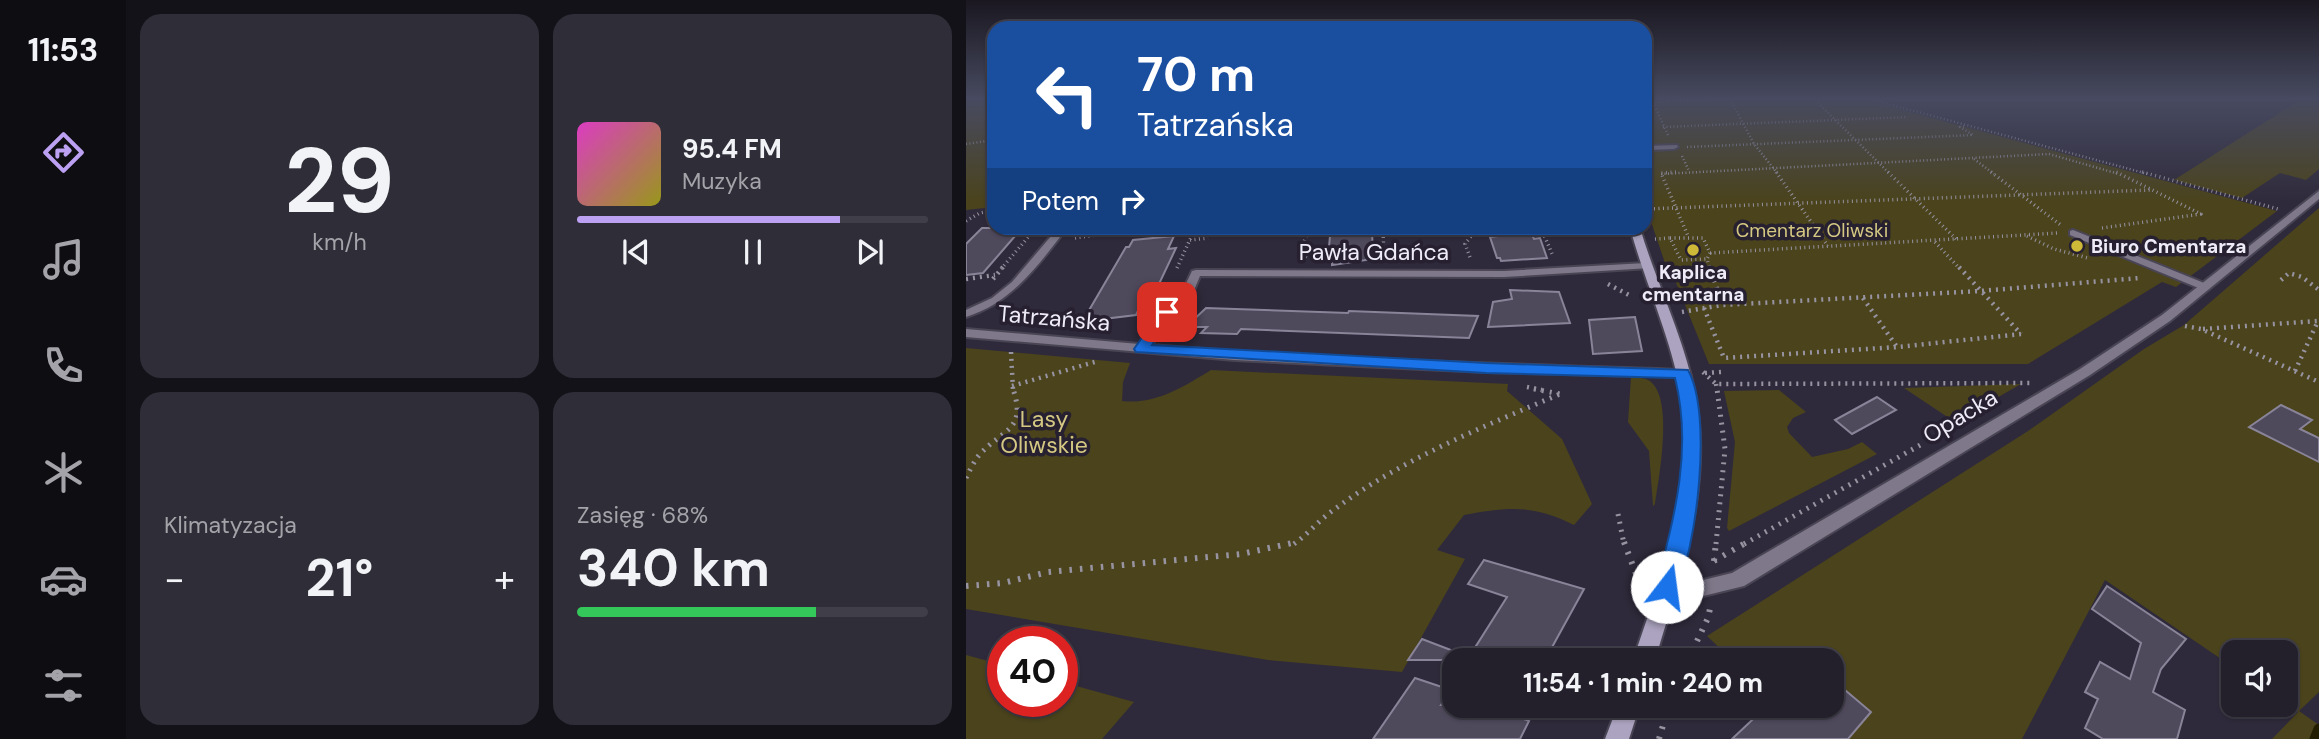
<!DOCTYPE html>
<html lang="pl">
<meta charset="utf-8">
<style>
:root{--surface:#23202c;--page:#2f2d38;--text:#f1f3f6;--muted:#a3a3a9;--line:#403e48;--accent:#bca0f2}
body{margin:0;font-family:"DM Sans",sans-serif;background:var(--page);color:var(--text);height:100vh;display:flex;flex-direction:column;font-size:26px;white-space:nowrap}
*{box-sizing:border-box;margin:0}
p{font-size:23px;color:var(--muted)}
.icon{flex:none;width:38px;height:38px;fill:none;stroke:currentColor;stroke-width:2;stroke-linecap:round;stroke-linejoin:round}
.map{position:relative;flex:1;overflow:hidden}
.side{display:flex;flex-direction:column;gap:14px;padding:14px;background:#131218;width:840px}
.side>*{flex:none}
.top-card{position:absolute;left:21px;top:21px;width:665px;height:214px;border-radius:21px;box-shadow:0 2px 5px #0004,0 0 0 2px var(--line);background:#1a4fa0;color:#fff;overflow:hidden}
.fabs{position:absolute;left:1255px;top:640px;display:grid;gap:14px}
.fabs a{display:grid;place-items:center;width:77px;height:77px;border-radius:14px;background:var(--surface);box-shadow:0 2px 5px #0004,0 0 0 2px var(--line);font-size:35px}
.speed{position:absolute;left:21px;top:626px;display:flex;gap:14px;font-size:35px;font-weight:700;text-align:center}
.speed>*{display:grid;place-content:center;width:91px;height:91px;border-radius:50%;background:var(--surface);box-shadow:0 2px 5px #0004,0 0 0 2px var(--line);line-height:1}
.speed .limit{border:10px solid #d22;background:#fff;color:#111}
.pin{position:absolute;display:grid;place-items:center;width:60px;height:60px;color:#fff;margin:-30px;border-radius:14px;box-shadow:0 4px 10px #0006}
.me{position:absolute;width:77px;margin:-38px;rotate:15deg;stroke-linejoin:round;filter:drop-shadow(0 0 5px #0008)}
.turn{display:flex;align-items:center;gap:24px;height:147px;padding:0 35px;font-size:32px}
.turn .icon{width:91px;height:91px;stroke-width:2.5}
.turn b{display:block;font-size:49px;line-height:60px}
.then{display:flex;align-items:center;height:66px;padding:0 35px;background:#0003;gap:14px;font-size:26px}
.big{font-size:52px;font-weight:700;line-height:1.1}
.side .widget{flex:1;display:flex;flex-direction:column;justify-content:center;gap:10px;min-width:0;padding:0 24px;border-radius:21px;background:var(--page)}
.side .dial{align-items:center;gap:0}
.dial b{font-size:91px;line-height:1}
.song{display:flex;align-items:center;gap:21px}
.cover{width:84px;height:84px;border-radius:10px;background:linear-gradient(135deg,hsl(310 70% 55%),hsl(60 70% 35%))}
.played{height:7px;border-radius:4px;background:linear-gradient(90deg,var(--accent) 75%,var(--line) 75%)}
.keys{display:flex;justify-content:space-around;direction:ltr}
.heat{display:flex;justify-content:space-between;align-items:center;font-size:38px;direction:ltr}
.charge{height:10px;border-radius:5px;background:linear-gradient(90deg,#34c759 68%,var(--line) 0)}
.side .tiles{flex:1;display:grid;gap:14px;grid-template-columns:repeat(2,1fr)}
.trip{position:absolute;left:476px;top:648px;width:402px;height:70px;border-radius:21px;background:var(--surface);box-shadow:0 2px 5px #0004,0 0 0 2px var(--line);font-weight:700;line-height:70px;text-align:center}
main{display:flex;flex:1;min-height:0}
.tab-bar{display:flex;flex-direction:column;width:126px;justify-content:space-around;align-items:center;background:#0e0d12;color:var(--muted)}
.tab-bar .icon{width:49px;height:49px}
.tab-bar .active{color:var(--accent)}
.tab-bar b{font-size:32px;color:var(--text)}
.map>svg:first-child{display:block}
.green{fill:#4a431c}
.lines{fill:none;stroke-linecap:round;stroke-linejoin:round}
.stream{stroke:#241e00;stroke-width:11}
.building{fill:#4f495c;stroke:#8a8499;stroke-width:2}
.lane-casing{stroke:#4a4555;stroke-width:4}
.street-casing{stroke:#4a4555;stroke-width:4}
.secondary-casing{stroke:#4a4555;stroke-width:4}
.path-far4{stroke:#9793a1;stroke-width:2.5;stroke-dasharray:1 2.5;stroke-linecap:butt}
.path-far3{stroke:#9793a1;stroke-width:3.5;stroke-dasharray:1 3.5;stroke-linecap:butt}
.path-far2{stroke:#9793a1;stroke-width:4.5;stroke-dasharray:2 5;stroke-linecap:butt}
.path-far1{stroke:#9793a1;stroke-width:5;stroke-dasharray:2 6;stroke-linecap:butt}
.path{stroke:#9793a1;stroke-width:6;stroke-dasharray:2.5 8;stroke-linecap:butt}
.lane{fill:#7e788a;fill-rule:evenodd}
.street{fill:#7e788a;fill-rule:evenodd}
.secondary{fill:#aba3bf;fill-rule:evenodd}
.route{fill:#1a73e8;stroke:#114b97;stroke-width:2}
.poi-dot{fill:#ceb837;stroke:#262031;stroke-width:2.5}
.labels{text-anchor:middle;stroke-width:7;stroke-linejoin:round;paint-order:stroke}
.far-park-label{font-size:19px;fill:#d4c882;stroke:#262031}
.far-poi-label{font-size:19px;font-weight:bold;fill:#efecf8;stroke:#262031;text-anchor:start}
.street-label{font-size:23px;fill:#efecf8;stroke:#262031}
.park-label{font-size:23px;fill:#d4c882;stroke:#262031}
</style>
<main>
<nav class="tab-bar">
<b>11:53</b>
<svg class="icon active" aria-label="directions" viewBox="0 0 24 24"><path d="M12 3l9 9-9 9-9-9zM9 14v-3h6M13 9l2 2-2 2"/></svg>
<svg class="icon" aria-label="music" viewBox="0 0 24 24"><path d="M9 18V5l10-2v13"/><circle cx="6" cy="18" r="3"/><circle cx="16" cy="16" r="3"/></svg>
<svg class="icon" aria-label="phone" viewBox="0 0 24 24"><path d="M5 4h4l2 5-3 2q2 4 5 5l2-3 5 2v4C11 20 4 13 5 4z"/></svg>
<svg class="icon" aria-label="climate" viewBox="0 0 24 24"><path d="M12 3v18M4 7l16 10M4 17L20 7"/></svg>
<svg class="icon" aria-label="car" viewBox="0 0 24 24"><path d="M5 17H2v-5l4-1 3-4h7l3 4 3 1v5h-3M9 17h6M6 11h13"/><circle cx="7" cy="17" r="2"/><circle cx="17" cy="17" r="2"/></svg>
<svg class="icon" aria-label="filters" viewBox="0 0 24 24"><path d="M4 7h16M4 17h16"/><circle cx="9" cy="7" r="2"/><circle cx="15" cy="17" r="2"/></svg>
</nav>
<section class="side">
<div class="tiles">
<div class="widget dial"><b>29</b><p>km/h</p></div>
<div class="widget">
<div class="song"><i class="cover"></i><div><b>95.4 FM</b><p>Muzyka</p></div></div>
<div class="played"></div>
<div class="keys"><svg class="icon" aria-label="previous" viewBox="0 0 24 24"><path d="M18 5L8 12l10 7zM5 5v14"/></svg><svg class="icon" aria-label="pause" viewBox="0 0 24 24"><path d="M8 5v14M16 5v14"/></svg><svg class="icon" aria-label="next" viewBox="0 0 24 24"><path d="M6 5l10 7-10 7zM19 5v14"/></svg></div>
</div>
<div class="widget"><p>Klimatyzacja</p>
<div class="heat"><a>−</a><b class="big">21°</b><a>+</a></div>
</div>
<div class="widget"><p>Zasięg · 68%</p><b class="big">340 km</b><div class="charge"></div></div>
</div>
</section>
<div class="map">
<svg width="1353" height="739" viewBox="0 0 1353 739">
<rect width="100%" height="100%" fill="#2f2a3b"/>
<g class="green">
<polygon points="0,98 28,98 28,207 0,210"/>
<polygon points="679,98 892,98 1311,211 1210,287 1196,282 1062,364 743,364 702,263 699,263 679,204"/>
<polygon points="1337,98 1353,98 1353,169 1340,180 1314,173 1276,198 1208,180"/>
<polygon points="1353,208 1353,692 1333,711 1353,725 1353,739 1306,739 1332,712 1320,703 1320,653 1267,653 1267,667 1139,580 1056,739 882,739 866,679 866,660 800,660 760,654 741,636 1062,431 1178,349 1218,325"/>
<path d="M 0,348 L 164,363 L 157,382 L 156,401 C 189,405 217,387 245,370 L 542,384 L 541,391 L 596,439 L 626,504 L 608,525 C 567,504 541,507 498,515 L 471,550 L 499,559 L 436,672 L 302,660 L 0,609 Z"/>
<path d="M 665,377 C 672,378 681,377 686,383 C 707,403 693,478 689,504 L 687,506 L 683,451 L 662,422 Z"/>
<polygon points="1055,384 989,422 938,388"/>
<polygon points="813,390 840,412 827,418 821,427 823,433 846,457 882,449 896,442 911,454 763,531 761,528 769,442 758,391"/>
<polygon points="0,655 37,665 37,702 96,702 96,682 168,702 136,739 0,739"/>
</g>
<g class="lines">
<polyline class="stream" points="1349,739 1353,729"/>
</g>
<g class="building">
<polygon points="16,228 56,228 17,273 0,275 0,244"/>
<polygon points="373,228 406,228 407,259 366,265 366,257 362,258 364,236 373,235"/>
<polygon points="531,228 563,228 568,239 574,238 581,258 535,261 534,258 531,258 524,237 533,236"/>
<polygon points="208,236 202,249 210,248 192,286 188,295 179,296 170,315 121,321 126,312 122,312 160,247 163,247 167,240"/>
<polygon points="544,290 593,292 604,323 522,327 527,302 546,299"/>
<polygon points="240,308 382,313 383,311 512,316 503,338 275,329 271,334 235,333 241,327 220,327"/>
<polygon points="669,317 676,351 627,354 623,320"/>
<polygon points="911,397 930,410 886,434 869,420"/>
<polygon points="1315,405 1346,420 1334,429 1353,438 1353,462 1283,427"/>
<polygon points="518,560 618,589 579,660 442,660 456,639 503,657 541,597 502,584"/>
<polygon points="1141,586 1220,639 1195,669 1187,692 1219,710 1211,739 1137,739 1119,728 1132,699 1119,692 1134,662 1164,679 1175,643 1126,609"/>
<polygon points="449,678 485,690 475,705 523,705 563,721 554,739 407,739"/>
<polygon points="866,679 905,712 882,739 766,739 802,705 866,705"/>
</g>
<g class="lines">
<defs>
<g id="lane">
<polygon points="711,145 712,147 708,149 679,150 679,146"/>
<path d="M 92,228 L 101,228 C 73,264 46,303 0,317 L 0,310 L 26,298 L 46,282 Z"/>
<polygon points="1107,230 1243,285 1244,287 1243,289 1235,289 1104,235 1104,231"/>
</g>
<g id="street">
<polygon points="1353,191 1353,199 1204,321 1124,375 778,586 729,598 694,593 691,587 694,581 701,579 729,582 766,573 1114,369 1196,315"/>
<path d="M 680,263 L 686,266 L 684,268 L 538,277 L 234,276 L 226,295 L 206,314 L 186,345 C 362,360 539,364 716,370 L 723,374 L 721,377 L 520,372 L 269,360 L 0,337 L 0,329 L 173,344 L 197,309 L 217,290 L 226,271 L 230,270 L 538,271 Z"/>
</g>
<g id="secondary">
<path d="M 664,228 L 674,228 C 691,285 720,341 730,400 C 746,488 714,577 689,660 L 667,660 C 695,577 729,490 716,401 C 707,342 680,286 664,228 Z"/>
<polygon points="652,705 674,705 663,739 639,739"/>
</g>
</defs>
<use href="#lane" class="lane-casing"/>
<use href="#street" class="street-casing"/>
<use href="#secondary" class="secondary-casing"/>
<g class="path-far4">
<polyline points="847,98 924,174"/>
<polyline points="900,98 1182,174"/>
<polyline points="764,99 788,144 812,174"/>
<polyline points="697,127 942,117"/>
<polyline points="702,135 687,102 834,98"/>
<polyline points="0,144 28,140"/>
<polyline points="721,147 1007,135 994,127 999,126"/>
<polyline points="716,156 723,171"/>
<polyline points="1008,159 1028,174"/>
<polyline points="695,174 1083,154 1153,174"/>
</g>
<g class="path-far3">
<polyline points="710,172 695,173 722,236"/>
<polyline points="810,172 862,246"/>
<polyline points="922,172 990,239"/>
<polyline points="1025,172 1096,226"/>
<polyline points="1176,172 1312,209"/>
<polyline points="679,209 1184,190"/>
<polyline points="0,221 14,213 28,210"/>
<polyline points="417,228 418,262"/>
<polyline points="505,228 506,235 499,244 505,260"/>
<polyline points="575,228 587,256"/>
<polyline points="1136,228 1235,214 1150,172"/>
<polyline points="230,234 295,228"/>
<polyline points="1061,236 1088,249 1122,258"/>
<polyline points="109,238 181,228"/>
<polyline points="704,238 737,238 744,253 741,259 744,269"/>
<polyline points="689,239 704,238 715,260 741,259"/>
<polyline points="224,240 242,238"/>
<polyline points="969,242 994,269"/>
<polyline points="744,253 1092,233"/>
<polyline points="341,257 338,255 337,244 344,228"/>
<polyline points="211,268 226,235 242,228"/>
<polyline points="35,269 70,228"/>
</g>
<g class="path-far2">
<polyline points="744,267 756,305"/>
<polyline points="993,267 1055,334"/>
<polyline points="0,279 29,275"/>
<polyline points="27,279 37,267"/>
<polyline points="1315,280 1323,273 1336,277 1353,290"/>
<polyline points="642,284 663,295"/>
<polyline points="897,298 931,347"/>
<polyline points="738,308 758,358 932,347 1055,334"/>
<polyline points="716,312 756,305 1014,291 1174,278"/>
<polyline points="1219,326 1235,329 1353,382"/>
<polyline points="1237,329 1351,321"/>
<polyline points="45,352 47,390"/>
<polyline points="1329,371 1352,321"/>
<polyline points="737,372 750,384 1064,383"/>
<polyline points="739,373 755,372"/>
<polyline points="750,384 751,390"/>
<polyline points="46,386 132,361"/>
<polyline points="561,387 576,390"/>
</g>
<g class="path-far1">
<polyline points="568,389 594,394"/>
<path d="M 0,478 C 4,470 8,461 14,454 C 37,429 61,430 47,389"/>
<polyline points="652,514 658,544"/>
<path d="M 328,544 C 342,534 354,519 369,509 C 434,460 519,426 594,394"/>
<polyline points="750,544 759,449 751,389"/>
<polyline points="778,544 956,444"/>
</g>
<g class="path">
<polyline points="658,542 676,590"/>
<polyline points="748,561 781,542"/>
<polyline points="748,561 750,542"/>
<polyline points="0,586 37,583 82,572 275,554 331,542"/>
<polyline points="722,660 742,618 745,604"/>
<polyline points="693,739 703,705"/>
</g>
<use href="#lane" class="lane"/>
<use href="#street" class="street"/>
<use href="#secondary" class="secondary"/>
</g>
<linearGradient id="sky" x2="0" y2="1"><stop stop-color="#1a1720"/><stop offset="0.49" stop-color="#474a60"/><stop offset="1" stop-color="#474a60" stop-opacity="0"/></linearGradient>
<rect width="1353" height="202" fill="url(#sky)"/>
<path class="route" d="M 201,307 L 208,312 L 186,345 L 520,363 L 722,370 C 747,414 731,549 709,594 L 701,596 L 693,594 L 690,587 C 708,518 727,450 709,378 L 520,373 L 170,352 L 168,349 L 196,309 Z"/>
<g class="poi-dot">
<circle cx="1111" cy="246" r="7"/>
<circle cx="727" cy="250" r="7"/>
</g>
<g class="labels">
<g class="far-park-label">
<text x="846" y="237">Cmentarz Oliwski</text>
</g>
<g class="far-poi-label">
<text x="1125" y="253">Biuro Cmentarza</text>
<text x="727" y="279" text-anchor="middle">Kaplica<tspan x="727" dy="22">cmentarna</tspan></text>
</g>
<g class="street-label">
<text x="408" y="260">Pawła Gdańca</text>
<text transform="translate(88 318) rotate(5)" y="8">Tatrzańska</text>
<text transform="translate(994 416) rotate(-31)" y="8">Opacka</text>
</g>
<g class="park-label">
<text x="78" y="427">Lasy<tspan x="78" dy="26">Oliwskie</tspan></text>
</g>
</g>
</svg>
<div class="fabs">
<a><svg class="icon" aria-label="sound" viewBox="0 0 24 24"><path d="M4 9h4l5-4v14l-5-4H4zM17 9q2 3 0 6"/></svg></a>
</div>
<div class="speed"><div class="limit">40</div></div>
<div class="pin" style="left:201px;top:312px;background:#d93025"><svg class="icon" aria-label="arrive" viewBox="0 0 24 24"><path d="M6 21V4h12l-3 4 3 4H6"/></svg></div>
<svg class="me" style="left:701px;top:587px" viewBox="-20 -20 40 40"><circle r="19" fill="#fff"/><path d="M0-13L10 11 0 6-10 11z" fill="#1a73e8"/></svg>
<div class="trip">11:54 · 1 min · 240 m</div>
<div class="top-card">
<div class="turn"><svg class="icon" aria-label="left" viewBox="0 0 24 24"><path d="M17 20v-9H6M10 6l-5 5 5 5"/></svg><div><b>70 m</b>Tatrzańska</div></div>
<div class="then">Potem<svg class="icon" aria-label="right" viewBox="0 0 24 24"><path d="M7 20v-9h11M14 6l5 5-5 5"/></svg></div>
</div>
</div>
</main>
